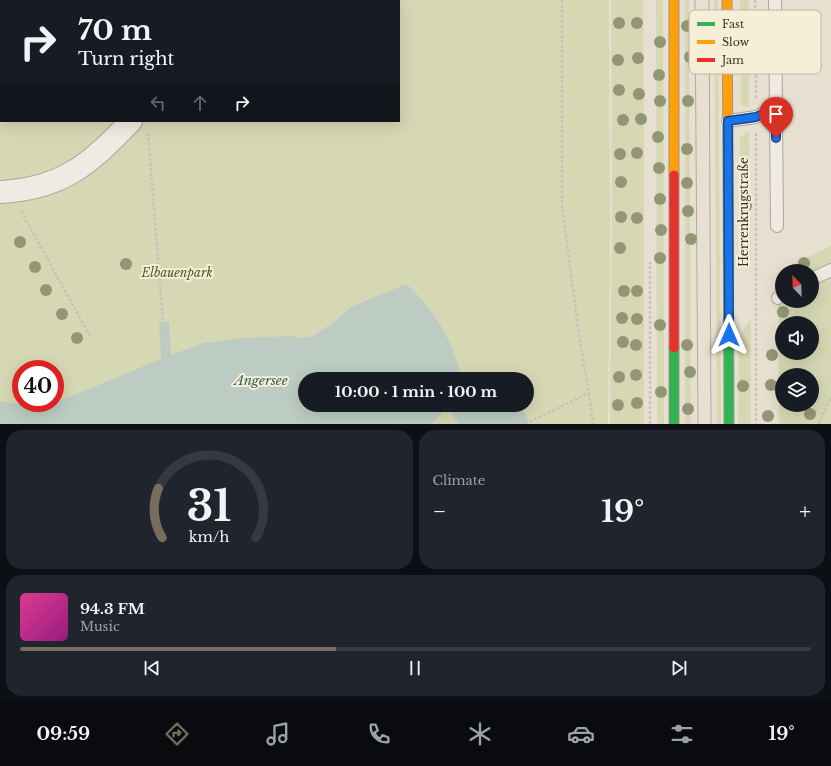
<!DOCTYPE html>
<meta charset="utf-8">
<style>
:root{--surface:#171b24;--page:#20242c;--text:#f1f3f6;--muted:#9ea1a6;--line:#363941;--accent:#786c5e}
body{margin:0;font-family:"Libre Baskerville",serif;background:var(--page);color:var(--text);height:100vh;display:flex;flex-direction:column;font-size:15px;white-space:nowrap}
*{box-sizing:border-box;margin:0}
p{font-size:13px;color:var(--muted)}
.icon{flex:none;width:22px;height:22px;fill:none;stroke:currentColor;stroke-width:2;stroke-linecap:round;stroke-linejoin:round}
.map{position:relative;height:424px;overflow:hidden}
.panel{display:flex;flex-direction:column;gap:6px;padding:6px;background:#0d0f14;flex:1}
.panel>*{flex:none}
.hud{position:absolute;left:0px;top:0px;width:400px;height:122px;box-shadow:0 4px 16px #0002;background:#171b24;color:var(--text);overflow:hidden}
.needle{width:26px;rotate:337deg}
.controls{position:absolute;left:775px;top:264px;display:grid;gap:8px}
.controls a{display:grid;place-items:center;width:44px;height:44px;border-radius:50%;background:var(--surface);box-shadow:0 4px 16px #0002;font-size:20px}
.speed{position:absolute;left:12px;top:360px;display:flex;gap:8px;font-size:20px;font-weight:700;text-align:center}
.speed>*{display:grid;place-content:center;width:52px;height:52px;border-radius:50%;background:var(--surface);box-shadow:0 4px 16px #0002;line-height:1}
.speed .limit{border:6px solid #d22;background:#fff;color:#111}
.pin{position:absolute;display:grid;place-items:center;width:34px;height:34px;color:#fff;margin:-41px -17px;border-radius:50% 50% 50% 0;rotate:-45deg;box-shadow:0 0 4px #0007}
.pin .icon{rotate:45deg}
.me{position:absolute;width:44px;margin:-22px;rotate:0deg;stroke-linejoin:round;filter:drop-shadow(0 0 3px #0008)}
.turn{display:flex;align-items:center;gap:14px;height:84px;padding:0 12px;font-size:18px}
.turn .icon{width:52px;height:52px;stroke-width:2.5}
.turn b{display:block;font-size:28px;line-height:34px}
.lanes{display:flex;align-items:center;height:38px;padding:0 12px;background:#0003;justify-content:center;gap:20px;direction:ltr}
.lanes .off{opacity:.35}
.big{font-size:30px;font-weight:700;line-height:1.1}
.panel .card{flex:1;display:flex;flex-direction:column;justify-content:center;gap:6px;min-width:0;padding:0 14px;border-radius:16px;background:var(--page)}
.panel .dial{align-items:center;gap:0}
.dial svg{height:104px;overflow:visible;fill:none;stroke:var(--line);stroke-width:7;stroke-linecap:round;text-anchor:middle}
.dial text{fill:var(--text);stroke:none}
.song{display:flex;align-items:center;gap:12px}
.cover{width:48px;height:48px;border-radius:6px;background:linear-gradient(135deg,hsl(330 70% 55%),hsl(310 70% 35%))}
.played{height:4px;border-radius:2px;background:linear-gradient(90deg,var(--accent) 40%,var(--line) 40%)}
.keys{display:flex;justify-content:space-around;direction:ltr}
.heat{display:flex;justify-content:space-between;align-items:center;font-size:22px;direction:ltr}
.panel .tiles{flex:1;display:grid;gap:6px;grid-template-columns:1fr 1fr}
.card:last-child{grid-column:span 2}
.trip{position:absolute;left:298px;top:372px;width:236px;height:40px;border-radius:20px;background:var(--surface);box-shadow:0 4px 16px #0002;font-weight:700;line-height:40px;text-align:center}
.tabs{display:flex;height:64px;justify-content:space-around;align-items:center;background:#090b0e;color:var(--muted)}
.tabs .icon{width:28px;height:28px}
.tabs .current{color:var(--accent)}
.tabs b{font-size:18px;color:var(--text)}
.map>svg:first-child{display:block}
.green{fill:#d6d7b3;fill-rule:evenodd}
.water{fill:#bcccc2}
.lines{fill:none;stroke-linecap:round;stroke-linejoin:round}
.lane-casing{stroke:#ada599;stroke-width:14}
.street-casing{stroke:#ada599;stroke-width:24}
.fast-casing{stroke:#9c958a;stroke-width:11}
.slow-casing{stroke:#9c958a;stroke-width:11}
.jam-casing{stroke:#9c958a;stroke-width:11}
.path{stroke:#c8c2b9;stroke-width:2.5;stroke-dasharray:3 2;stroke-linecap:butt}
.lane{stroke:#efebe3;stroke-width:12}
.street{stroke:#efebe3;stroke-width:22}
.fast{stroke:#30b455;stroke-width:9}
.slow{stroke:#ff9f0a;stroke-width:9}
.jam{stroke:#e5322d;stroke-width:9}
.tram{stroke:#afaaa2;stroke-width:1}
.tree{fill:#929673}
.route-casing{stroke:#114b97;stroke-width:10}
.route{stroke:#1a73e8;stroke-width:7}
.labels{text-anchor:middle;stroke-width:4;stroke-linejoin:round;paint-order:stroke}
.street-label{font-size:12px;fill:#3d2e20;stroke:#f7eed8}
.park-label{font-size:12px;font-style:italic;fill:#4d5a26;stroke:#f7eed8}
.water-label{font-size:13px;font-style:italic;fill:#2f5d5a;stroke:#f7eed8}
.key{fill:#f7eed8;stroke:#bfb4a1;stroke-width:1}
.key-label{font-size:11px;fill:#3d2e20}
</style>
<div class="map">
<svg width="831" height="424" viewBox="0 0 831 424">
<rect width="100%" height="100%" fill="#e7e0d1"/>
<g class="green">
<path d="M 0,0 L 609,0 L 610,251 L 608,424 L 0,424 ZM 1,1 L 399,1 L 399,121 L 1,121 ZM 21,369 L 55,369 L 55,403 L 21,403 ZM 305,379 L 527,379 L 527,405 L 305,405 Z"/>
<polygon points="611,0 643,0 644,146 644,424 610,424 612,204"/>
<polygon points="656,0 663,0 664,424 657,424"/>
<polygon points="685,0 689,0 691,424 685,424"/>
<polygon points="714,0 718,0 721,424 717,424"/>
<polygon points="740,0 749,0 749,107 746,107 741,105"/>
<polygon points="749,131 751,262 744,243 742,233 740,138"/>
<path d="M 831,246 L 831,424 L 779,424 L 778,303 L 780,270 ZM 782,271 L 812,271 L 812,301 L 782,301 ZM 782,323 L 812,323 L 812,353 L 782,353 ZM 782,375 L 812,375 L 812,405 L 782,405 Z"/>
<polygon points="751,319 751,424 738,424 739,340 744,328"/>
</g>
<g class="water">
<path d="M 406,284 C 435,309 453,342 462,379 L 305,379 L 305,405 L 451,405 L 431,424 L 0,424 L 0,401 C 22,407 34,403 55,403 L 55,402 L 67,398 L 161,359 L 159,322 L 169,322 L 171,355 L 204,343 L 243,338 L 290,336 L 302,338 L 311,337 L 333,323 L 351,307 Z"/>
<path d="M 451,405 L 476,405 L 484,407 L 490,405 L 518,405 C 524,411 529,416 527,424 L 459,424 L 450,411 L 453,407 Z"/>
</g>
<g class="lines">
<defs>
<g id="lane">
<polyline points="775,0 777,226"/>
<polyline points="728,121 756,117 776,108"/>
<polyline points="812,279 831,270"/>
<polyline points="778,298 782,296"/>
</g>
<g id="street">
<polyline points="192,1 193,0"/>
<path d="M 0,192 C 62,189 90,164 131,121"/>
</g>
<g id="fast">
<polyline points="728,164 729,424"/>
<polyline points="674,348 674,424"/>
</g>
<g id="slow">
<polyline points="674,0 674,175"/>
<polyline points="727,0 728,164"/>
</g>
<polyline id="jam" points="674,175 674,348"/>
</defs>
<use href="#lane" class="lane-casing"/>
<use href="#street" class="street-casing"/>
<use href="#fast" class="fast-casing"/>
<use href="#slow" class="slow-casing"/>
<use href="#jam" class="jam-casing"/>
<g class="path">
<polyline points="562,0 562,206 580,342 589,393 593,424"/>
<polyline points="755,0 756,100"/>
<polyline points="148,133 164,335"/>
<polyline points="756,133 756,424"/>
<polyline points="21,211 91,338"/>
<polyline points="525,424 589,393"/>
<polyline points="650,424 650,262"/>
<polyline points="819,424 824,411 831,399"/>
</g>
<use href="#lane" class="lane"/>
<use href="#street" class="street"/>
<use href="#fast" class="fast"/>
<use href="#slow" class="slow"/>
<use href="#jam" class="jam"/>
<g class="tram">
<polyline points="695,0 698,424"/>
<polyline points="709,0 711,424"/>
</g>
</g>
<g class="tree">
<circle cx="619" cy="23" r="6"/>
<circle cx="637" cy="23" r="6"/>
<circle cx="687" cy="26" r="6"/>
<circle cx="660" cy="42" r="6"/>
<circle cx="690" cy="57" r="6"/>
<circle cx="638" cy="58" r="6"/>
<circle cx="618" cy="60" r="6"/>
<circle cx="659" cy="75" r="6"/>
<circle cx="619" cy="90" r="6"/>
<circle cx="639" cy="94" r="6"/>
<circle cx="660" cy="101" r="6"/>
<circle cx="688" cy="101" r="6"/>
<circle cx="641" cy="119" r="6"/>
<circle cx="623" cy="120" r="6"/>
<circle cx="658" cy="137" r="6"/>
<circle cx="687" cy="149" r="6"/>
<circle cx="637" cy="153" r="6"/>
<circle cx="620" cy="154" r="6"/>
<circle cx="659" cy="168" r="6"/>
<circle cx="621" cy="182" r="6"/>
<circle cx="687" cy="183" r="6"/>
<circle cx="660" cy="199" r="6"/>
<circle cx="746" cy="206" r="6"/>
<circle cx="688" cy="211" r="6"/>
<circle cx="621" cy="217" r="6"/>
<circle cx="637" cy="218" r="6"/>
<circle cx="661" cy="230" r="6"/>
<circle cx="691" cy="239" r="6"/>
<circle cx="20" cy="242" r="6"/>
<circle cx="620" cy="248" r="6"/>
<circle cx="660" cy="258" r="6"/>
<circle cx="804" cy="263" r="6"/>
<circle cx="126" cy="264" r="6"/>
<circle cx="35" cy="267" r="6"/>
<circle cx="46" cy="290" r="6"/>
<circle cx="624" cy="291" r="6"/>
<circle cx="637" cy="291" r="6"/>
<circle cx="783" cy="312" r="6"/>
<circle cx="62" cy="314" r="6"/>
<circle cx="622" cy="318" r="6"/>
<circle cx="637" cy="319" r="6"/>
<circle cx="660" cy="325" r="6"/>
<circle cx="77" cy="338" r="6"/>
<circle cx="623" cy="342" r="6"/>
<circle cx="636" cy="345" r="6"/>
<circle cx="687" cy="345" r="6"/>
<circle cx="772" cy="355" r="6"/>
<circle cx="690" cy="372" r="6"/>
<circle cx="636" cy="375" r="6"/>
<circle cx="619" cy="377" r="6"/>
<circle cx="771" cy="385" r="6"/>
<circle cx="743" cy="386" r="6"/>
<circle cx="661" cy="392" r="6"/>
<circle cx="637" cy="403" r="6"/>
<circle cx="618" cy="405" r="6"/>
<circle cx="688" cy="409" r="6"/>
<circle cx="810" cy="414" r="6"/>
<circle cx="768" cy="416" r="6"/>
</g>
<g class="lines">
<defs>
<polyline id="route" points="729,335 728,121 756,117 776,108 776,138"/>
</defs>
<use href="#route" class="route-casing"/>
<use href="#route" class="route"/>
</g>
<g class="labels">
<g class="street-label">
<text transform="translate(744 212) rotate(-90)" y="4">Herrenkrugstraße</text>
</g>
<g class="park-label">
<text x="177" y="277">Elbauenpark</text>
</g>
<g class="water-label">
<text x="261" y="385">Angersee</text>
</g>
</g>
<rect x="689" y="10" width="132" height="64" rx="6" class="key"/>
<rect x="697" y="22" width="18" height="4" fill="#30b455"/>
<rect x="697" y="40" width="18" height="4" fill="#ff9f0a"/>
<rect x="697" y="58" width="18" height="4" fill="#e5322d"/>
<g class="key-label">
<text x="722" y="28">Fast</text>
<text x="722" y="46">Slow</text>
<text x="722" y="64">Jam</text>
</g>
</svg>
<div class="controls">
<a><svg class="needle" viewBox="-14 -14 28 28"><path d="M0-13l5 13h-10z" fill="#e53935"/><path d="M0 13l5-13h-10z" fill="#9ea1a6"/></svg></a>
<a><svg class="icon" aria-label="sound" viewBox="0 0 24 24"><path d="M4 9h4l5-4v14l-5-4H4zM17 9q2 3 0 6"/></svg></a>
<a><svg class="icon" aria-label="layers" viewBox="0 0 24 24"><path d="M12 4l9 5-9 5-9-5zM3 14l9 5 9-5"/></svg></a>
</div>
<div class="speed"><div class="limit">40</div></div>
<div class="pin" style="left:776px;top:138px;background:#d93025"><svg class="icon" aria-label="arrive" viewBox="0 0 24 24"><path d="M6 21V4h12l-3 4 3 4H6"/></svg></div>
<svg class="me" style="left:729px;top:335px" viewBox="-20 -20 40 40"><path d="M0-17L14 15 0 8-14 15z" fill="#1a73e8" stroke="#fff" stroke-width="4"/></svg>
<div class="trip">10:00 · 1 min · 100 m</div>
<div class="hud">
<div class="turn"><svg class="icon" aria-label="right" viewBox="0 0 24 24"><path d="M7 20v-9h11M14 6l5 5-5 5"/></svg><div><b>70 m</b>Turn right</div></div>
<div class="lanes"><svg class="icon off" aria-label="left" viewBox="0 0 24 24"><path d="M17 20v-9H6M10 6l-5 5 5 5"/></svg><svg class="icon off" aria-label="ahead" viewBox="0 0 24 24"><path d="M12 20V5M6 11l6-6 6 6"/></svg><svg class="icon" aria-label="right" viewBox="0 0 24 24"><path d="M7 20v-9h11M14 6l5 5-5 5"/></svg></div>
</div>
</div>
<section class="panel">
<div class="tiles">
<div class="card dial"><svg viewBox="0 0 100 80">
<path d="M14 69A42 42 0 1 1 86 69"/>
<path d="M14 69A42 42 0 0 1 11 31" stroke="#786c5e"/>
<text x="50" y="56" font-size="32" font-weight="700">31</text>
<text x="50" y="72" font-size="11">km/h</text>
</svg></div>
<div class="card"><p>Climate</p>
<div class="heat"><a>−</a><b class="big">19°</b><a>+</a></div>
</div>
<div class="card">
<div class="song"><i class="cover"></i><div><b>94.3 FM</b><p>Music</p></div></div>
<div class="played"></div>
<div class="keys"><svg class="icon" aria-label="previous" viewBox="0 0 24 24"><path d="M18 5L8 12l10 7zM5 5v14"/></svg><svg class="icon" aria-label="pause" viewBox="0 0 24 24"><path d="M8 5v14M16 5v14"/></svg><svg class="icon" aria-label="next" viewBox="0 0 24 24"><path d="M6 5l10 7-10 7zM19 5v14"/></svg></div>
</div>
</div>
</section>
<nav class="tabs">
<b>09:59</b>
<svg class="icon current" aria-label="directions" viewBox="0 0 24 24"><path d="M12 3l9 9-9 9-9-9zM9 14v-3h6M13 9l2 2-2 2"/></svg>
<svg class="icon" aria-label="music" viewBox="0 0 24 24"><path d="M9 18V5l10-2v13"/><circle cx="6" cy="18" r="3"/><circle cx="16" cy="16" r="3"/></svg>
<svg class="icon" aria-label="phone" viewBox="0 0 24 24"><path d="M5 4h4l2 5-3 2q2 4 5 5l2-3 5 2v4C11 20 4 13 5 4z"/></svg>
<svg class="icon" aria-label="climate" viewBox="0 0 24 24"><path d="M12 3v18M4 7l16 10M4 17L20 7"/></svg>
<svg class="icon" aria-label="car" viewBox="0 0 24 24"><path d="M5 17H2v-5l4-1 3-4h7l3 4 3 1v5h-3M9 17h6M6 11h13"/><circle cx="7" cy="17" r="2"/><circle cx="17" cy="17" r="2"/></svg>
<svg class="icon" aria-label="filters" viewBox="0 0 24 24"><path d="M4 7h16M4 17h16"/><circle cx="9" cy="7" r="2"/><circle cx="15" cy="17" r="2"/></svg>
<b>19°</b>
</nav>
